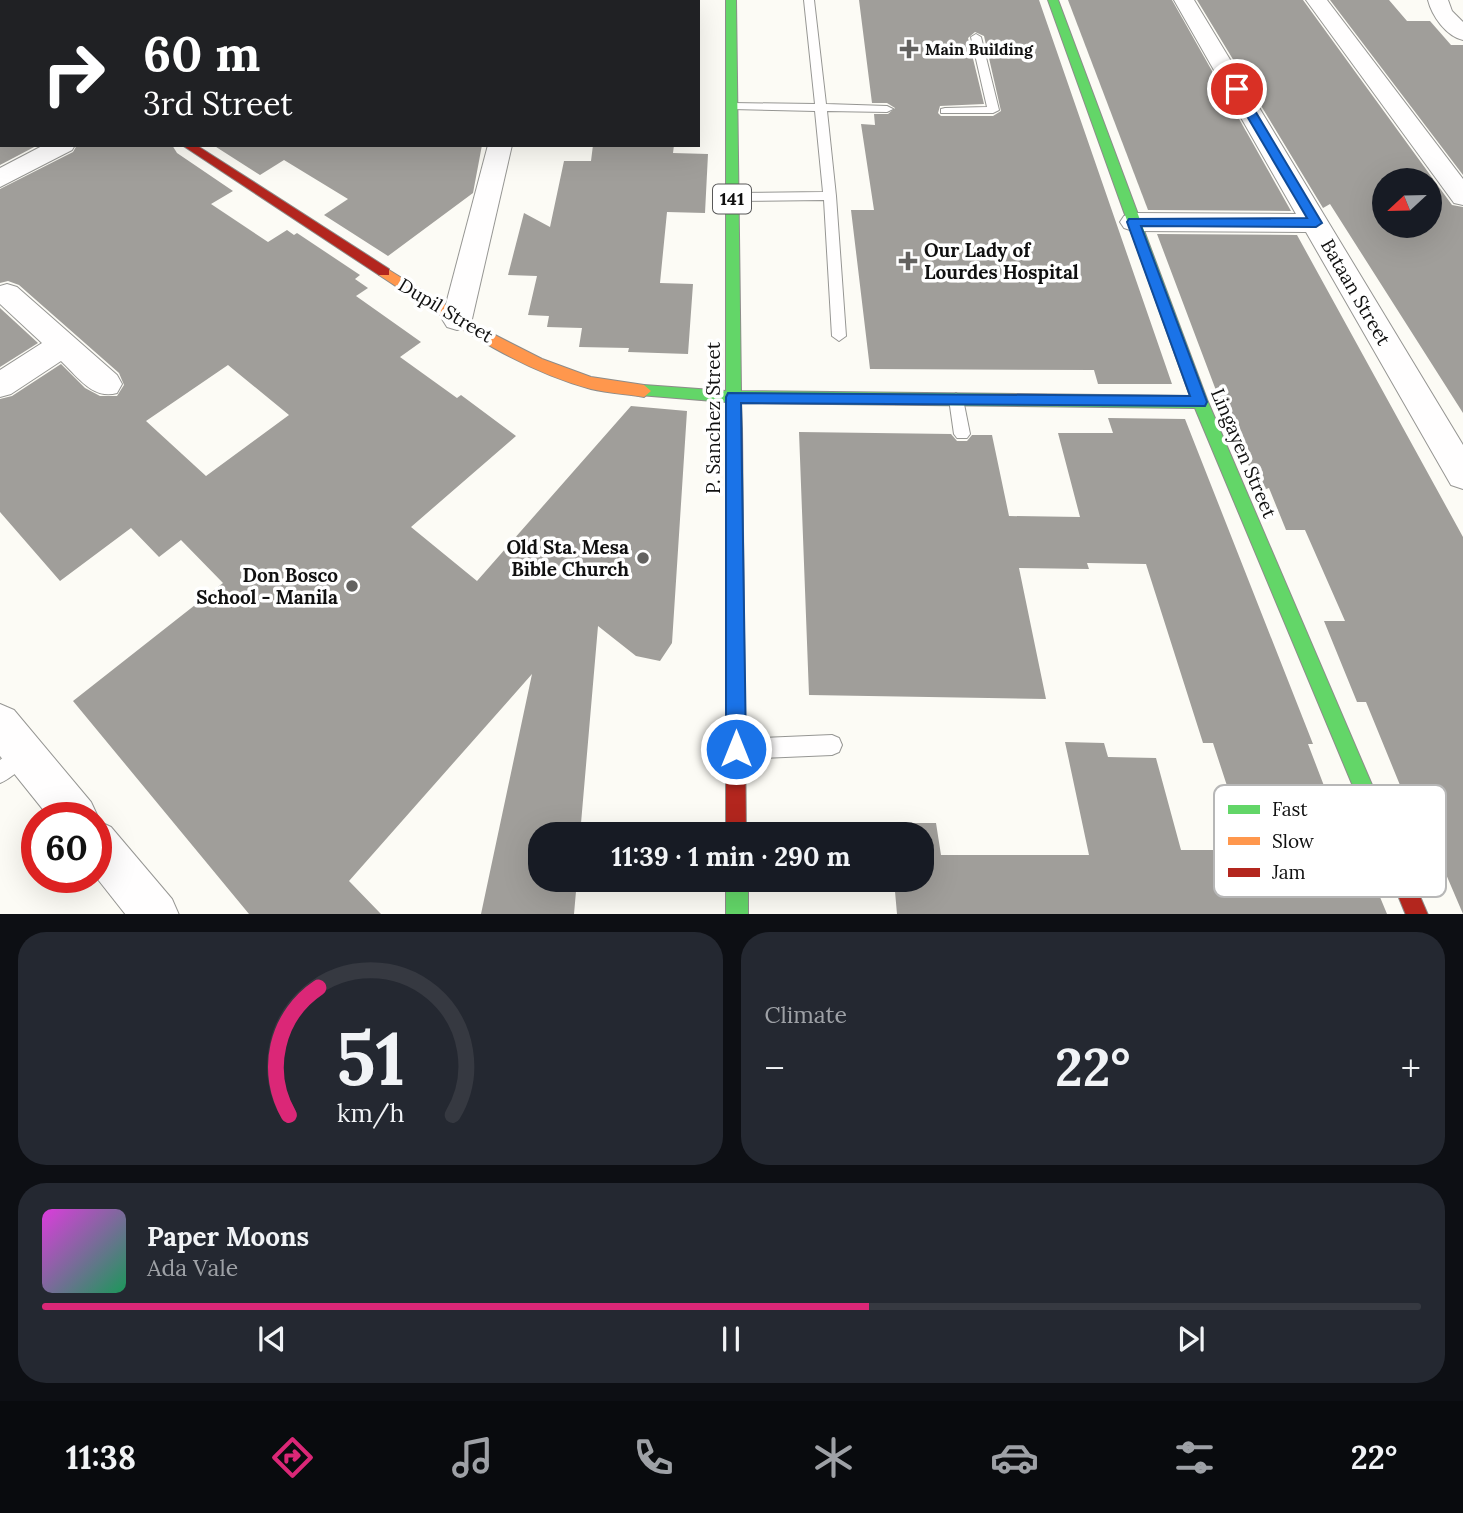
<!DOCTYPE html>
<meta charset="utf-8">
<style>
:root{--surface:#171b24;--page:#242831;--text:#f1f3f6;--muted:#9ea1a6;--line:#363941;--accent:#db2777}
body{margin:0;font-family:Lora,serif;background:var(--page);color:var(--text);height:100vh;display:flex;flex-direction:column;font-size:26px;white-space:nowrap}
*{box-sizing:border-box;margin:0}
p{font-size:23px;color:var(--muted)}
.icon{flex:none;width:38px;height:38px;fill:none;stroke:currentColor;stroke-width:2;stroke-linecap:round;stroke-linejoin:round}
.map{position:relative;height:914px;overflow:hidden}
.side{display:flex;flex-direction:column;gap:18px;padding:18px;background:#0d0f14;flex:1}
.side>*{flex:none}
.hud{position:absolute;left:0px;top:0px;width:700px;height:147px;box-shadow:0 7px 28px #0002;background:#202124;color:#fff;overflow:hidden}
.needle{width:46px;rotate:248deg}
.tools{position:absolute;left:1372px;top:168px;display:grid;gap:14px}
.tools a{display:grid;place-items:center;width:70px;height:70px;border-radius:50%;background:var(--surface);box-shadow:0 7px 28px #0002;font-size:35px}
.speed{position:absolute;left:21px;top:802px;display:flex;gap:14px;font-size:35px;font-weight:700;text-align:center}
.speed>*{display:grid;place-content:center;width:91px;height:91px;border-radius:50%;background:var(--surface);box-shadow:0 7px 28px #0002;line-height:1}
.speed .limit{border:10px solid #d22;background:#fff;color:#111}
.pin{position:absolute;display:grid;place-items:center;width:60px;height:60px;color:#fff;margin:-30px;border:4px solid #fff;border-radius:50%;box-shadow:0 2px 7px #0007}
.me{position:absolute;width:77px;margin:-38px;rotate:0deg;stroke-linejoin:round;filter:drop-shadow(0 0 5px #0008)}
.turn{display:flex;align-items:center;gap:24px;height:147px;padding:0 28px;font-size:32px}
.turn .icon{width:91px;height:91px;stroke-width:2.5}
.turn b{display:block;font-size:49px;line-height:60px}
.big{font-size:52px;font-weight:700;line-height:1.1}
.side .card{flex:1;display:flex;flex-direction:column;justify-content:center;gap:10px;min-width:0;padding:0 24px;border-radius:28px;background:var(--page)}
.side .dial{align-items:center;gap:0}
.dial svg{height:182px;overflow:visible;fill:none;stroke:var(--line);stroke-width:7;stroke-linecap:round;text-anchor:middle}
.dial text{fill:var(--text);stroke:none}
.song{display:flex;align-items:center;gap:21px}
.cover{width:84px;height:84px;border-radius:10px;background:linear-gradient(135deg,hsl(300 70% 55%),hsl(150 70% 35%))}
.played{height:7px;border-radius:4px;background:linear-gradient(90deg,var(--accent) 60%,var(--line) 60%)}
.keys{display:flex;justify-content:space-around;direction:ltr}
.heat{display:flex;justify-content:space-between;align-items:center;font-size:38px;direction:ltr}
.side .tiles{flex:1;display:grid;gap:18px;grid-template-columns:1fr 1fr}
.card:last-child{grid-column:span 2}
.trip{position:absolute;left:528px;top:822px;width:406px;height:70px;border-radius:28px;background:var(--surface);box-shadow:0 7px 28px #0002;font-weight:700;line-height:70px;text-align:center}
.tab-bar{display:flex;height:112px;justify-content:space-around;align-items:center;background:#090b0e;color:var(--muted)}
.tab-bar .icon{width:49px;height:49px}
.tab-bar .selected{color:var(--accent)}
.tab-bar b{font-size:32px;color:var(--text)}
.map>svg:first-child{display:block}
.building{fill:#a09e9a;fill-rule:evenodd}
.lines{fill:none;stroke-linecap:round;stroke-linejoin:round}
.lane-casing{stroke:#969693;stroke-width:2}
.street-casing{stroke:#969693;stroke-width:2}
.fast-casing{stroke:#8d8c8a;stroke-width:2}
.slow-casing{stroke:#8d8c8a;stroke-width:2}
.jam-casing{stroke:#8d8c8a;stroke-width:2}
.lane{fill:#fffefe;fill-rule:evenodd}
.street{fill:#fffefe;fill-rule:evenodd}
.fast{fill:#63d668;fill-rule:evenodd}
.slow{fill:#ff974d;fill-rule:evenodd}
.jam{fill:#b3261e;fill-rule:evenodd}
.route{fill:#1a73e8;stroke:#114b97;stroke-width:2}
.poi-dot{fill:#636260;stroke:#fff;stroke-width:2.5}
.labels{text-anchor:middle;stroke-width:7;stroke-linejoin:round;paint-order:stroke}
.far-poi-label{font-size:16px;font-weight:bold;fill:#101010;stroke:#fff;text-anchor:start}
.shield{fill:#fff;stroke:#585858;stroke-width:2}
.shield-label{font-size:18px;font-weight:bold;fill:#101010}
.poi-label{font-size:19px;font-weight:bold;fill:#101010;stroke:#fff;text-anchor:end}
.street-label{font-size:19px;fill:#101010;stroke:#fff}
.key{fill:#fff;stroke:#b7b7b7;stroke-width:2}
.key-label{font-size:19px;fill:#101010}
</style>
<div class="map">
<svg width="1463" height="915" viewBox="0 0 1463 915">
<rect width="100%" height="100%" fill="#fcfbf5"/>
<g class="building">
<path d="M 859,0 L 1039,0 L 1172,384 L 1098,384 L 1094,370 L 870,369 L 851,210 L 874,210 L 861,124 L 875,125 L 874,114 L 888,114 L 895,108 L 887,103 L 872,103 ZM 975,32 L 984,36 L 1001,111 L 993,116 L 941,116 L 938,113 L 940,106 L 984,104 L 968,38 Z"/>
<polygon points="1068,0 1172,0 1291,211 1148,210"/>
<path d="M 1197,0 L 1303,0 L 1452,205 L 1463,207 L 1463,413 L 1330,204 L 1323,208 ZM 1384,180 L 1430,180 L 1430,226 L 1384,226 Z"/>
<polygon points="1330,0 1389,0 1407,21 1430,21 1451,45 1463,45 1463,175"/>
<polygon points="0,145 38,145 0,165"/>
<path d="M 77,145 L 172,145 L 177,153 L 233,191 L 211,204 L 268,242 L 287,230 L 294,235 L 297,233 L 360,275 L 355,279 L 368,288 L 356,296 L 421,342 L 400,357 L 457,398 L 461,395 L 516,436 L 411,527 L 477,581 L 631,406 L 687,411 L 672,643 L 660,661 L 636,656 L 598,626 L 580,835 L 541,835 L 541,880 L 577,880 L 574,914 L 481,914 L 532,674 L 349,881 L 381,914 L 249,914 L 73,701 L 223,583 L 181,540 L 159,557 L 131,528 L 60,581 L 0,512 L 0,399 L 12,396 L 61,364 L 85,388 L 100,396 L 117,396 L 124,385 L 119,373 L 19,285 L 8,281 L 0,283 L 0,189 L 73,152 ZM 228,365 L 289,415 L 206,476 L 146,421 Z"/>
<polygon points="213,145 482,145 473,193 388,256 324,215 348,199 284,160 260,175"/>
<polygon points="593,145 674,145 673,153 708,154 705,213 667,212 660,283 693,284 688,354 628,352 629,348 579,347 582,328 547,327 549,316 528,315 537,276 508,275 524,213 550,227 564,161 591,161"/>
<polygon points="1157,234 1297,235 1463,537 1463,914 1410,790 1402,790 1366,702 1357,702 1324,621 1345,621 1305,530 1286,530 1269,488 1260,491 1220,401"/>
<polygon points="0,308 38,343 0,367"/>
<polygon points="1108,418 1185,419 1313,744 1308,744 1349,851 1361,851 1387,914 897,914 894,880 922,880 922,835 890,835 888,823 936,823 941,855 1089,855 1065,742 1104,743 1108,757 1156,758 1181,850 1248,850 1213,743 1203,743 1146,564 1087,563 1089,569 1019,568 1046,699 809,695 799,432 951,434 957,441 967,441 972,435 992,435 1009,516 1080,517 1058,433 1113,433"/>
</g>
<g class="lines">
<defs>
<g id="lane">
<polygon points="804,0 814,0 826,104 887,106 893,109 887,112 827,111 836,196 846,336 839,341 832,336 824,200 732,201 726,197 732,193 823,192 815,111 732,109 726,106 732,103 815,104"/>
<polygon points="976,34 981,37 999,110 993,113 941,113 941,109 945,108 987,107 971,37"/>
<polygon points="956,393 963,399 970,434 967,438 957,438 954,434 949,399"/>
<polygon points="832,735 839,738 842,745 839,752 832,755 740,759 733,756 730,749 733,742 740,739"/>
<path d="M 23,742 L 30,745 L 33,752 C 28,764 12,778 0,783 L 0,760 Z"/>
</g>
<g id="street">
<polygon points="365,0 387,0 388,2 366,2"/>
<polygon points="525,0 545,0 524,2"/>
<polygon points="1174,0 1194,0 1463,445 1463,489 1451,485 1306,232 1133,231 1124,228 1120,222 1124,216 1133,213 1296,214"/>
<polygon points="1306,0 1327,0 1463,179 1463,205 1454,203"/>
<path d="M 1428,0 L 1448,0 L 1452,11 L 1463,22 L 1463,40 C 1446,36 1432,16 1428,0 Z"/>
<rect x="0" y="15" width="2" height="13"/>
<polygon points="44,145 75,145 72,150 0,187 0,168"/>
<polygon points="488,145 512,145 472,319 467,327 457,330 447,327 442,319"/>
<path d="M 7,284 L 17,287 L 117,375 L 122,384 L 117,393 C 93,400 78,377 61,361 L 11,394 L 0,397 L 0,370 L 42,343 L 0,304 L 0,286 Z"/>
<polygon points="0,704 14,710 91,802 98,817 96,820 96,817 49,817 0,756"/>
<polygon points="96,820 111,827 172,899 179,915 126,915 96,877"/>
</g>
<g id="fast">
<polygon points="726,0 736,0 741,391 1190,396 1048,0 1058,0 1208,402 1387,820 1390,827 1387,834 1380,837 1373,834 1195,408 741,403 742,429 739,433 729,433 726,402 639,395 637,391 644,385 726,391"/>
<rect x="726" y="880" width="22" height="35"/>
</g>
<path id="slow" d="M 384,267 L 489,332 L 542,359 L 591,377 L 644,385 L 651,391 L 644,397 C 626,394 608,393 591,389 C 513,368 446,319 379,275 L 377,272 Z"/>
<g id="jam">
<polygon points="182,145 196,145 389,269 389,275 379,275"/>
<polygon points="734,423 739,425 742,429 746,835 726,835 726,429 729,425"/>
<polygon points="1380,817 1387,820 1428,915 1406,915 1370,827 1373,820"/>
</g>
</defs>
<use href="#lane" class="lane-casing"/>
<use href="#street" class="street-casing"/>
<use href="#fast" class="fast-casing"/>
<use href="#slow" class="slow-casing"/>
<use href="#jam" class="jam-casing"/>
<use href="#lane" class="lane"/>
<use href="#street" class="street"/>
<use href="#fast" class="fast"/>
<use href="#slow" class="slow"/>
<use href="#jam" class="jam"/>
</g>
<polygon class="route" points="1237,86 1242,89 1322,223 1316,227 1141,226 1207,402 1205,406 741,403 746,749 743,756 736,759 729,756 726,749 726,397 728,393 1190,396 1127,222 1129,219 1307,218 1231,89"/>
<g class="poi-dot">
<path d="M905.5 38.5h7v7h7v7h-7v7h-7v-7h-7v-7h7z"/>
<path d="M904.5 250.5h7v7h7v7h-7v7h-7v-7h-7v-7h7z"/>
<circle cx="643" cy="558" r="7"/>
<circle cx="352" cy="586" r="7"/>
</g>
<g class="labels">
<g class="far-poi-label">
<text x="925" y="55">Main Building</text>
</g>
<rect class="shield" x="713" y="184.5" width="38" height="29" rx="5"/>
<g class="shield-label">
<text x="732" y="205">141</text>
</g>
<g class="poi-label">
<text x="924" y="257" text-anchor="start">Our Lady of<tspan x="924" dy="22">Lourdes Hospital</tspan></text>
<text x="629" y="554">Old Sta. Mesa<tspan x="629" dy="22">Bible Church</tspan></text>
<text x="338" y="582">Don Bosco<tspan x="338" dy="22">School - Manila</tspan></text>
</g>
<g class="street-label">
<text transform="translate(1356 292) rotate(60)" y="7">Bataan Street</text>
<text transform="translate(446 310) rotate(31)" y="7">Dupil Street</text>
<text transform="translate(713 418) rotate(-90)" y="7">P. Sanchez Street</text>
<text transform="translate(1244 453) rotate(67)" y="7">Lingayen Street</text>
</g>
</g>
<rect x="1214" y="785" width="232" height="112" rx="10" class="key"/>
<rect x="1228" y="805" width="32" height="9" fill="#63d668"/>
<rect x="1228" y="837" width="32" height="8" fill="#ff974d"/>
<rect x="1228" y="868" width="32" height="9" fill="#b3261e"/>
<g class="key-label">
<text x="1272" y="816">Fast</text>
<text x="1272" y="848">Slow</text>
<text x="1272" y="879">Jam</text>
</g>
</svg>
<div class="tools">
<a><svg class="needle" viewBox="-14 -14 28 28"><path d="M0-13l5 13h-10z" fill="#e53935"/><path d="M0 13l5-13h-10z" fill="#9ea1a6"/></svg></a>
</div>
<div class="speed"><div class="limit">60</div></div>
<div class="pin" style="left:1237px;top:89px;background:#d93025"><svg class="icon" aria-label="arrive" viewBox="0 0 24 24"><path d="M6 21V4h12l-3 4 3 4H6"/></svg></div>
<svg class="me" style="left:736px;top:749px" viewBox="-20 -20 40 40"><circle r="17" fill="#1a73e8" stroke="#fff" stroke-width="3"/><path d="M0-11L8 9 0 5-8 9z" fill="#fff"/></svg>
<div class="trip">11:39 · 1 min · 290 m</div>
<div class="hud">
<div class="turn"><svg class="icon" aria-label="right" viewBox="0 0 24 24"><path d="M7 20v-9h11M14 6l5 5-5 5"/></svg><div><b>60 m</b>3rd Street</div></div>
</div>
</div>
<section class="side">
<div class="tiles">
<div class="card dial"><svg viewBox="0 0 100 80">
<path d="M14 69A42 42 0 1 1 86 69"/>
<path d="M14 69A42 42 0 0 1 27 13" stroke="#db2777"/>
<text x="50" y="56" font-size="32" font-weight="700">51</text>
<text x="50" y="72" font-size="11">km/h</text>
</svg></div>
<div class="card"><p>Climate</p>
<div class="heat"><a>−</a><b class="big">22°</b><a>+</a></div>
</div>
<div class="card">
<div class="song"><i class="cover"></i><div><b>Paper Moons</b><p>Ada Vale</p></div></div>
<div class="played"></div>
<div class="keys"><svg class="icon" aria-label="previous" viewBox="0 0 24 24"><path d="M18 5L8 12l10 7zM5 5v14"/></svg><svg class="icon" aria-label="pause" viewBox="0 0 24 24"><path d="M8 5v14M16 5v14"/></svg><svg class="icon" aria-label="next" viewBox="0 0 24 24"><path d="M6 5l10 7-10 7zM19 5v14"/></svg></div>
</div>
</div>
</section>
<nav class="tab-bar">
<b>11:38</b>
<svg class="icon selected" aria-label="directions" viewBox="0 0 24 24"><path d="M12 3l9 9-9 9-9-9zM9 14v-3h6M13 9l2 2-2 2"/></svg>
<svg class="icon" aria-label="music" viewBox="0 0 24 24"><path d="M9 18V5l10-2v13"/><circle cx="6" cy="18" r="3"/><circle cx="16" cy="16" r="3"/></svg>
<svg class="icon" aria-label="phone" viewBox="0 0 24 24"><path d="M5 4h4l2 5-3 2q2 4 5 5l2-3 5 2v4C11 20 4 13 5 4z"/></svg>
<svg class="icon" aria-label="climate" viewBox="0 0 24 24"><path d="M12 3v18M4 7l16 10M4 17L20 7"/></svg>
<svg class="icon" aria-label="car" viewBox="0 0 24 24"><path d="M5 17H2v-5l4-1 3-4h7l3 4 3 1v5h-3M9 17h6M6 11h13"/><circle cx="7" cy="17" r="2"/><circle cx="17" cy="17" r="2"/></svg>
<svg class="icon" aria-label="filters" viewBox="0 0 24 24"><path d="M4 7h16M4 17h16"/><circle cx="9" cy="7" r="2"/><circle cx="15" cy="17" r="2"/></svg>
<b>22°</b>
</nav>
